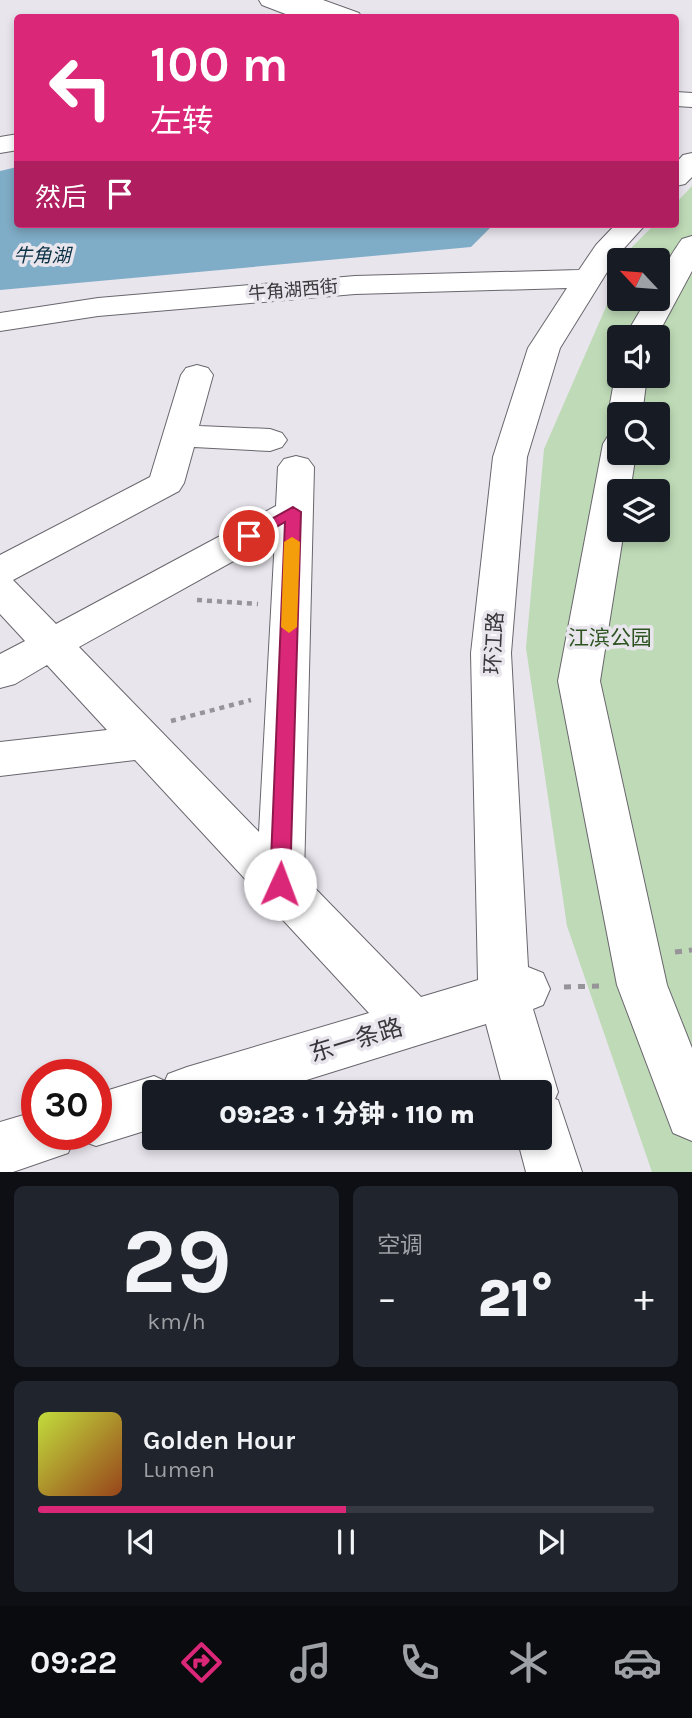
<!DOCTYPE html>
<html lang="zh">
<meta charset="utf-8">
<style>
:root{--surface:#171b24;--page:#20242c;--text:#f1f3f6;--muted:#9ea1a6;--line:#363941;--accent:#db2777}
body{margin:0;font-family:Karla,"Noto Sans SC",sans-serif;background:var(--page);color:var(--text);height:100vh;display:flex;flex-direction:column;font-size:26px;white-space:nowrap}
*{box-sizing:border-box;margin:0}
p{font-size:23px;color:var(--muted)}
.icon{flex:none;width:38px;height:38px;fill:none;stroke:currentColor;stroke-width:2;stroke-linecap:round;stroke-linejoin:round}
.map{position:relative;height:1172px;overflow:hidden}
.details{display:flex;flex-direction:column;gap:14px;padding:14px;background:#0d0f14;flex:1}
.details>*{flex:none}
.guide{position:absolute;left:14px;top:14px;width:665px;height:214px;border-radius:7px;box-shadow:0 4px 10px #0003;background:#db2777;color:#fff;overflow:hidden}
.needle{width:46px;rotate:296deg}
.tools{position:absolute;left:607px;top:248px;display:grid;gap:14px}
.tools a{display:grid;place-items:center;width:63px;height:63px;border-radius:7px;background:var(--surface);box-shadow:0 4px 10px #0003;font-size:35px}
.speed{position:absolute;left:21px;top:1059px;display:flex;gap:14px;font-size:35px;font-weight:700;text-align:center}
.speed>*{display:grid;place-content:center;width:91px;height:91px;border-radius:50%;background:var(--surface);box-shadow:0 4px 10px #0003;line-height:1}
.speed .limit{border:10px solid #d22;background:#fff;color:#111}
.pin{position:absolute;display:grid;place-items:center;width:60px;height:60px;color:#fff;margin:-30px;border:4px solid #fff;border-radius:50%;box-shadow:0 2px 7px #0007}
.me{position:absolute;width:77px;margin:-38px;rotate:2deg;stroke-linejoin:round;filter:drop-shadow(0 0 5px #0008)}
.turn{display:flex;align-items:center;gap:24px;height:147px;padding:0 21px;font-size:32px}
.turn .icon{width:91px;height:91px;stroke-width:2.5}
.turn b{display:block;font-size:49px;line-height:60px}
.then{display:flex;align-items:center;height:66px;padding:0 21px;background:#0003;gap:14px;font-size:26px}
.big{font-size:52px;font-weight:800;line-height:1.1}
.details .tile{flex:1;display:flex;flex-direction:column;justify-content:center;gap:10px;min-width:0;padding:0 24px;border-radius:10px;background:var(--page)}
.details .dial{align-items:center;gap:0}
.dial b{font-size:91px;line-height:1}
.song{display:flex;align-items:center;gap:21px}
.cover{width:84px;height:84px;border-radius:10px;background:linear-gradient(135deg,hsl(70 70% 55%),hsl(20 70% 35%))}
.played{height:7px;border-radius:4px;background:linear-gradient(90deg,var(--accent) 50%,var(--line) 50%)}
.keys{display:flex;justify-content:space-around;direction:ltr}
.heat{display:flex;justify-content:space-between;align-items:center;font-size:38px;direction:ltr}
.details .tiles{flex:1;display:grid;gap:14px;grid-template-columns:1fr 1fr}
.tile:last-child{grid-column:span 2}
.trip{position:absolute;left:142px;top:1080px;width:410px;height:70px;border-radius:7px;background:var(--surface);box-shadow:0 4px 10px #0003;font-weight:800;line-height:70px;text-align:center}
.menu{display:flex;height:112px;justify-content:space-around;align-items:center;background:#090b0e;color:var(--muted)}
.menu .icon{width:49px;height:49px}
.menu .selected{color:var(--accent)}
.menu b{font-size:32px;color:var(--text)}
.map>svg:first-child{display:block}
.green{fill:#bedab6;fill-rule:evenodd}
.water{fill:#7facc6}
.lines{fill:none;stroke-linecap:round;stroke-linejoin:round}
.minor-casing{stroke:#69666d;stroke-width:2}
.major-casing{stroke:#69666d;stroke-width:2}
.path-far1{stroke:#969399;stroke-width:4.5;stroke-dasharray:5 5;stroke-linecap:butt}
.path{stroke:#969399;stroke-width:5;stroke-dasharray:7 7;stroke-linecap:butt}
.minor{fill:#fff;fill-rule:evenodd}
.major{fill:#fff;fill-rule:evenodd}
.route{fill:#db2777;stroke:#8e194d;stroke-width:2}
.slow{fill:#f59e0b}
.labels{text-anchor:middle;stroke-width:7;stroke-linejoin:round;paint-order:stroke}
.far-street-label{font-size:18px;fill:#39373a;stroke:#e9e5ed}
.far-water-label{font-size:19px;font-style:italic;fill:#0a3144;stroke:#e9e5ed}
.park-label{font-size:21px;fill:#2d5320;stroke:#e9e5ed}
.street-label{font-size:21px;fill:#39373a;stroke:#e9e5ed}
.near-street-label{font-size:24px;fill:#39373a;stroke:#e9e5ed}
</style>
<div class="map">
<svg width="692" height="1172" viewBox="0 0 692 1172">
<rect width="100%" height="100%" fill="#e9e5ed"/>
<path class="green" d="M 692,186 L 692,1172 L 652,1172 L 567,926 L 526,648 L 544,449 L 619,277 L 620,299 L 658,299 L 658,261 L 627,261 L 632,247 L 655,224 L 676,224 L 676,203 ZM 620,338 L 658,338 L 658,376 L 620,376 ZM 620,415 L 658,415 L 658,453 L 620,453 ZM 620,492 L 658,492 L 658,530 L 620,530 Z"/>
<polygon class="water" points="17,167 18,224 494,224 471,247 0,290 0,171"/>
<g class="lines">
<defs>
<g id="minor">
<polygon points="18,134 18,150 0,153 0,137"/>
<polygon points="692,153 692,177 685,184 676,186 676,163 683,155"/>
<path d="M 616,224 L 646,224 L 617,256 L 560,348 L 527,457 L 511,653 L 528,967 L 543,973 L 550,989 L 543,1005 L 533,1009 L 558,1092 L 555,1099 L 558,1100 L 582,1172 L 526,1172 L 517,1138 L 539,1138 L 539,1092 L 504,1092 L 486,1024 L 268,1092 L 154,1092 L 154,1128 L 96,1146 L 77,1139 L 76,1135 L 68,1153 L 13,1172 L 0,1172 L 0,1122 L 37,1111 L 37,1134 L 96,1134 L 96,1094 L 154,1076 L 165,1081 L 168,1074 L 187,1067 L 369,1013 L 135,760 L 0,776 L 0,742 L 107,730 L 47,665 L 15,684 L 0,688 L 0,654 L 25,641 L 0,614 L 0,555 L 150,477 L 181,375 L 186,368 L 197,365 L 208,368 L 213,375 L 199,426 L 270,429 L 282,433 L 287,440 L 282,447 L 270,451 L 194,447 L 184,483 L 179,491 L 13,580 L 56,624 L 276,506 L 278,467 L 284,459 L 296,456 L 308,459 L 314,467 L 304,877 L 421,997 L 478,980 L 471,653 L 493,457 L 528,348 L 567,288 L 355,294 L 98,316 L 0,331 L 0,313 L 98,298 L 355,276 L 579,270 L 596,245 ZM 275,538 L 259,832 L 79,647 Z"/>
<path d="M 692,236 L 692,271 L 656,338 L 624,338 L 647,299 L 658,299 C 658,275 668,259 682,239 Z"/>
<polygon points="620,369 620,376 647,376 642,415 620,415 620,424 613,422 608,415 615,376"/>
<polygon points="620,433 620,453 636,453 630,492 620,492 620,530 624,530 600,681 667,985 692,1048 692,1141 673,1133 617,985 558,681 603,444 608,436"/>
</g>
<g id="major">
<polygon points="259,0 323,0 359,13 362,18 296,18 262,5"/>
<polygon points="676,92 692,93 692,107 676,106"/>
</g>
</defs>
<use href="#minor" class="minor-casing"/>
<use href="#major" class="major-casing"/>
<g class="path-far1">
<polyline points="197,600 258,604"/>
<polyline points="171,721 251,700"/>
</g>
<g class="path">
<polyline points="675,952 692,950"/>
<polyline points="564,987 601,986"/>
</g>
<use href="#minor" class="minor"/>
<use href="#major" class="major"/>
</g>
<polygon class="route" points="293,507 301,512 290,884 287,890 280,893 273,890 270,884 285,522 254,540 249,541 241,536"/>
<polygon class="slow" points="292,537 300,542 297,627 289,633 281,627 284,542"/>
<g class="labels">
<g class="far-street-label">
<text transform="translate(293 290) rotate(-5)" y="6">牛角湖西街</text>
</g>
<g class="far-water-label">
<text x="42" y="262">牛角湖</text>
</g>
<g class="park-label">
<text x="610" y="645">江滨公园</text>
</g>
<g class="street-label">
<text transform="translate(494 643) rotate(-87)" y="7">环江路</text>
</g>
<g class="near-street-label">
<text transform="translate(356 1040) rotate(-17)" y="8">东一条路</text>
</g>
</g>
</svg>
<div class="tools">
<a><svg class="needle" viewBox="-14 -14 28 28"><path d="M0-13l5 13h-10z" fill="#e53935"/><path d="M0 13l5-13h-10z" fill="#9ea1a6"/></svg></a>
<a><svg class="icon" aria-label="sound" viewBox="0 0 24 24"><path d="M4 9h4l5-4v14l-5-4H4zM17 9q2 3 0 6"/></svg></a>
<a><svg class="icon" aria-label="search" viewBox="0 0 24 24"><circle cx="10" cy="10" r="6"/><path d="M15 15l6 6"/></svg></a>
<a><svg class="icon" aria-label="layers" viewBox="0 0 24 24"><path d="M12 4l9 5-9 5-9-5zM3 14l9 5 9-5"/></svg></a>
</div>
<div class="speed"><div class="limit">30</div></div>
<div class="pin" style="left:249px;top:536px;background:#d93025"><svg class="icon" aria-label="arrive" viewBox="0 0 24 24"><path d="M6 21V4h12l-3 4 3 4H6"/></svg></div>
<svg class="me" style="left:280px;top:884px" viewBox="-20 -20 40 40"><circle r="19" fill="#fff"/><path d="M0-13L10 11 0 6-10 11z" fill="#db2777"/></svg>
<div class="trip">09:23 · 1 分钟 · 110 m</div>
<div class="guide">
<div class="turn"><svg class="icon" aria-label="left" viewBox="0 0 24 24"><path d="M17 20v-9H6M10 6l-5 5 5 5"/></svg><div><b>100 m</b>左转</div></div>
<div class="then">然后<svg class="icon" aria-label="arrive" viewBox="0 0 24 24"><path d="M6 21V4h12l-3 4 3 4H6"/></svg></div>
</div>
</div>
<section class="details">
<div class="tiles">
<div class="tile dial"><b>29</b><p>km/h</p></div>
<div class="tile"><p>空调</p>
<div class="heat"><a>−</a><b class="big">21°</b><a>+</a></div>
</div>
<div class="tile">
<div class="song"><i class="cover"></i><div><b>Golden Hour</b><p>Lumen</p></div></div>
<div class="played"></div>
<div class="keys"><svg class="icon" aria-label="previous" viewBox="0 0 24 24"><path d="M18 5L8 12l10 7zM5 5v14"/></svg><svg class="icon" aria-label="pause" viewBox="0 0 24 24"><path d="M8 5v14M16 5v14"/></svg><svg class="icon" aria-label="next" viewBox="0 0 24 24"><path d="M6 5l10 7-10 7zM19 5v14"/></svg></div>
</div>
</div>
</section>
<nav class="menu">
<b>09:22</b>
<svg class="icon selected" aria-label="directions" viewBox="0 0 24 24"><path d="M12 3l9 9-9 9-9-9zM9 14v-3h6M13 9l2 2-2 2"/></svg>
<svg class="icon" aria-label="music" viewBox="0 0 24 24"><path d="M9 18V5l10-2v13"/><circle cx="6" cy="18" r="3"/><circle cx="16" cy="16" r="3"/></svg>
<svg class="icon" aria-label="phone" viewBox="0 0 24 24"><path d="M5 4h4l2 5-3 2q2 4 5 5l2-3 5 2v4C11 20 4 13 5 4z"/></svg>
<svg class="icon" aria-label="climate" viewBox="0 0 24 24"><path d="M12 3v18M4 7l16 10M4 17L20 7"/></svg>
<svg class="icon" aria-label="car" viewBox="0 0 24 24"><path d="M5 17H2v-5l4-1 3-4h7l3 4 3 1v5h-3M9 17h6M6 11h13"/><circle cx="7" cy="17" r="2"/><circle cx="17" cy="17" r="2"/></svg>
</nav>
